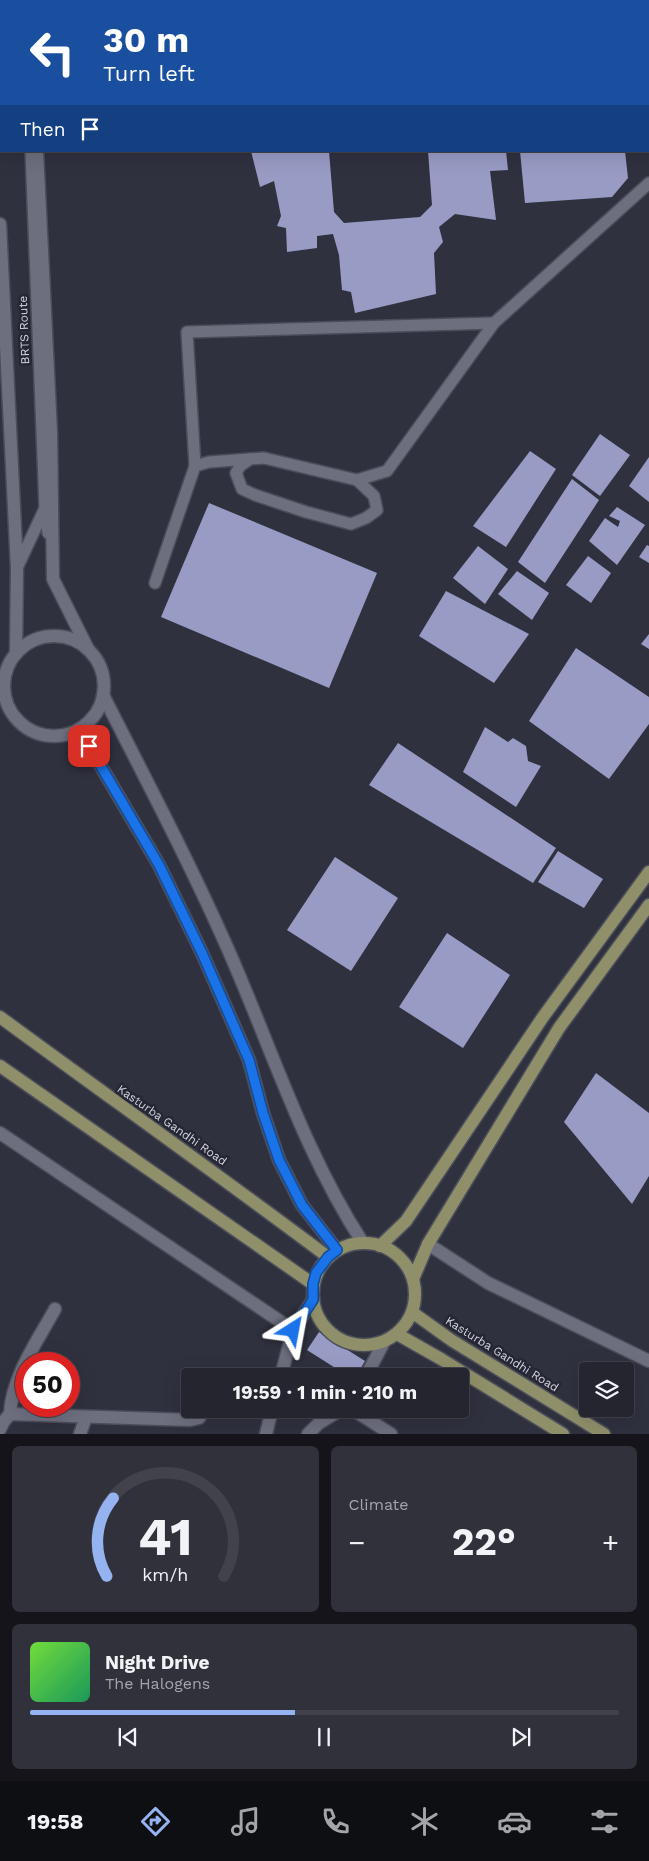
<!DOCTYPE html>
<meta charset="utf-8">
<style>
:root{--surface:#24252f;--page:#30313b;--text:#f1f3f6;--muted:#a3a5aa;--line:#41424b;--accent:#95b2f1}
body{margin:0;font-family:"Work Sans",sans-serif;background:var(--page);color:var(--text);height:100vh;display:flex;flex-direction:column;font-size:19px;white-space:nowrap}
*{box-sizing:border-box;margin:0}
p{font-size:16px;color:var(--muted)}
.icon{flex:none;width:28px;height:28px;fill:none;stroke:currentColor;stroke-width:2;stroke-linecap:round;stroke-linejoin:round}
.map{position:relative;height:1434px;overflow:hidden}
.drawer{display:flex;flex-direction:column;gap:12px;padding:12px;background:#14141a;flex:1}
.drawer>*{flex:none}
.hud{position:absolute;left:0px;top:0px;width:650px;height:152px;box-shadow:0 5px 20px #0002,0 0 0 1px var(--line);background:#1a4fa0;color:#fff;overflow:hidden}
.controls{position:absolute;left:579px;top:1362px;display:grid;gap:10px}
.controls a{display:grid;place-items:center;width:55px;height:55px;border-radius:5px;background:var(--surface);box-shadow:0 5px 20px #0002,0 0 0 1px var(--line);font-size:25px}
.speed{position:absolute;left:15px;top:1352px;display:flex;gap:10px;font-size:25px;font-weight:700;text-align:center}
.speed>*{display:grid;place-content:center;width:65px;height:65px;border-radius:50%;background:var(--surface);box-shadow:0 5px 20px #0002,0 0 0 1px var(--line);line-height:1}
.speed .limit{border:8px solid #d22;background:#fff;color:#111}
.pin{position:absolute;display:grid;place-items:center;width:42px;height:42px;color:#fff;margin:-21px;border-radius:10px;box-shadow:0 2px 8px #0006}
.me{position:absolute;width:55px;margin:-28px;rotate:34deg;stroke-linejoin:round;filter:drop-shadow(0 0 4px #0008)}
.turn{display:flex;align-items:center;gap:18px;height:105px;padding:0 20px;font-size:22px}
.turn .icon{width:65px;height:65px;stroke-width:2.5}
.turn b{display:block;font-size:35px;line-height:42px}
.then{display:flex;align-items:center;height:48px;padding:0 20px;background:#0003;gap:10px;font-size:19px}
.big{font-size:38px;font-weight:700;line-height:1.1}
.drawer .tile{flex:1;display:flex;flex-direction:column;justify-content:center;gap:8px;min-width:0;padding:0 18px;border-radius:8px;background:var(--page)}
.drawer .dial{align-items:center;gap:0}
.dial svg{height:130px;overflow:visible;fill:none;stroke:var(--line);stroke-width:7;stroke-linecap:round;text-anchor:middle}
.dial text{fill:var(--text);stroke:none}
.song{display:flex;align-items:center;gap:15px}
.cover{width:60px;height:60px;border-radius:8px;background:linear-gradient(135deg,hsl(100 70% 55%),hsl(150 70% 35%))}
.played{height:5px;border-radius:2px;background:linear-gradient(90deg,var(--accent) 45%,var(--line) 45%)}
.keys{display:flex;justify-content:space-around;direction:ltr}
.heat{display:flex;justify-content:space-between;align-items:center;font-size:28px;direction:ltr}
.drawer .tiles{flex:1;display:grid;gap:12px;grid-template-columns:1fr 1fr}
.tile:last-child{grid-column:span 2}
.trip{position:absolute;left:181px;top:1368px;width:288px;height:50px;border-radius:5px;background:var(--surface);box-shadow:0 5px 20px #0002,0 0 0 1px var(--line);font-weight:700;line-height:50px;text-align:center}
.dock{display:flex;height:80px;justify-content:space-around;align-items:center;background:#0e0f13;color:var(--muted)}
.dock .icon{width:35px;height:35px}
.dock .selected{color:var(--accent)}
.dock b{font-size:22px;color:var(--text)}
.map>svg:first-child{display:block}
.building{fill:#989cc5}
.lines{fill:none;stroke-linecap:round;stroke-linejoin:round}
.lane-casing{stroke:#4c4d5a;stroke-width:14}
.street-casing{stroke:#4c4d5a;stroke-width:15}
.secondary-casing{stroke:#4c4d5a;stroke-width:15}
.primary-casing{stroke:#4c4d5a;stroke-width:15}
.lane{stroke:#6d6f7f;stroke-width:11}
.street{stroke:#6d6f7f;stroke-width:12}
.secondary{stroke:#6d6f7f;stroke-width:12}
.primary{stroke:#8f8f69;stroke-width:12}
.route-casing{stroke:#114b97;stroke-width:12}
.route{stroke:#1a73e8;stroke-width:9}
.labels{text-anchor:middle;stroke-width:5;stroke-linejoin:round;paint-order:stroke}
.street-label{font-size:12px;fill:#d3d4de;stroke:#262735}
</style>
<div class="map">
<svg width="649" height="1434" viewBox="0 0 649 1434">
<rect width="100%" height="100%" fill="#30313f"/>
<g class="building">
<polygon points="251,151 329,151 334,212 344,223 420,217 432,205 428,151 506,151 508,170 490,171 496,220 455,214 439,227 443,242 434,253 436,294 355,313 351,292 342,290 339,255 333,234 317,236 317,248 287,252 286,228 277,226 281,216 274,181 260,187"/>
<polygon points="520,151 625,151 628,178 612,197 525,203"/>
<polygon points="600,434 630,455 600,496 572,475"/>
<polygon points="530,451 556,469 506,547 473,526"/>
<polygon points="649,457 649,502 629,486"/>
<polygon points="572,479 599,500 545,583 518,562"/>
<polygon points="209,503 377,573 329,688 161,617"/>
<polygon points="617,507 645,525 617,565 589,541 605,518 618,527 620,521 609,516"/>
<polygon points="647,545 649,546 649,563 639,557"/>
<polygon points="478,546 508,569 485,604 453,578"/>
<polygon points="588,556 611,573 591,603 566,585"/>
<polygon points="517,571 549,593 532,620 498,594"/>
<polygon points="446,591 529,634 494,683 419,636"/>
<polygon points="649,634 649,649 641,644"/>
<polygon points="576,648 649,697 649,724 609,779 529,721"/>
<polygon points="485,727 508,742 513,738 526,746 528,761 541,766 516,807 463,772"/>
<polygon points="398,743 556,848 533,883 369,785"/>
<polygon points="558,851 603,879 584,908 538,882"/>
<polygon points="335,857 398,898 351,971 287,930"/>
<polygon points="447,933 510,975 463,1048 399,1007"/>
<polygon points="596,1073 649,1113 649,1176 632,1204 564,1122"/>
<polygon points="319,1332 365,1361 356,1376 348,1376 307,1350"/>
</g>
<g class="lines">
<defs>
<g id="lane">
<polyline points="24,0 24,1"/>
<polyline points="649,73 649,74"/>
<polyline points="31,151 45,508 48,533"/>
<polyline points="250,459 240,466 236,473 242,489 255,495 306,512 351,524 366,518 377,510 374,496 357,480"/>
<polyline points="195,466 187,332 494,323"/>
<polyline points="17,568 45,508"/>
<polyline points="155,583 195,466 209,462 264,458 357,480 387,471 494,323 649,183"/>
</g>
<g id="street">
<polyline points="0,1133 293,1330"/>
<polyline points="428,1244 488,1283 649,1361"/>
<polyline points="242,1376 258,1376"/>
<polyline points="352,1409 391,1434"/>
<path d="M 10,1414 C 12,1376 37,1342 55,1309"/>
<polyline points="0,1429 4,1421 10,1414 190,1420 199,1418 205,1409"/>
<polyline points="80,1434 86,1417"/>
</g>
<g id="secondary">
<polyline points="31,0 31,1"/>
<polyline points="37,151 51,432 53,579 88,649"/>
<polyline points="0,224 17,568 16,652"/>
<circle cx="54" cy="686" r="50"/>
<path d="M 103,695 C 145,778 189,861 227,947 C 271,1046 303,1151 363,1243"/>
<polyline points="79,729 159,865 202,953 249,1060 263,1113 279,1160 302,1205 337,1250"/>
<polyline points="281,1376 293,1330 313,1300"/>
<polyline points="366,1376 384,1342"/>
<polyline points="266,1434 272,1409"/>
<polyline points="308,1434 319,1423 342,1409"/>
</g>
<g id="primary">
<path d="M 0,1017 C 109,1097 220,1176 328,1257"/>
<polyline points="0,1066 313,1284"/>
<circle cx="364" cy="1294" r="51"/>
<polyline points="380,1246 406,1221 543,1017 649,872"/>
<polyline points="413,1279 428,1244 559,1028 649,905"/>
<polyline points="412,1312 451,1340 604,1434"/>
<polyline points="397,1334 441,1359 563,1434"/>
</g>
</defs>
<use href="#lane" class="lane-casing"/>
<use href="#street" class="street-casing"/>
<use href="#secondary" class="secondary-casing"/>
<use href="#primary" class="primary-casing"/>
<use href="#lane" class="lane"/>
<use href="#street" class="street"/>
<use href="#secondary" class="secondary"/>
<use href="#primary" class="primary"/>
</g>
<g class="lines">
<defs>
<polyline id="route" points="89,746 159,865 202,953 249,1060 263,1113 279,1160 302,1205 337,1250 328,1257 316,1273 313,1284 313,1300 293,1330"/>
</defs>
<use href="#route" class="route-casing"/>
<use href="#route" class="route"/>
</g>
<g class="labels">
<g class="street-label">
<text transform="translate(24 330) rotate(-92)" y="4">BRTS Route</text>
<text transform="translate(172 1125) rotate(35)" y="4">Kasturba Gandhi Road</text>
<text transform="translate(502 1354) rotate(32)" y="4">Kasturba Gandhi Road</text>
</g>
</g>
</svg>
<div class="controls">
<a><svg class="icon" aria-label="layers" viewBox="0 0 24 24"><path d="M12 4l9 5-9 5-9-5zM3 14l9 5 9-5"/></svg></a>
</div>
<div class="speed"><div class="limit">50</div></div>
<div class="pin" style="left:89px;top:746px;background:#d93025"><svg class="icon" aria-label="arrive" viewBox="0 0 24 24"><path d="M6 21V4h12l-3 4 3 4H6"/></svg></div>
<svg class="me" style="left:293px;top:1330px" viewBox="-20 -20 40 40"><path d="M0-17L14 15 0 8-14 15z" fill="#1a73e8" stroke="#fff" stroke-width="4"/></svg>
<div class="trip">19:59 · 1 min · 210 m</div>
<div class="hud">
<div class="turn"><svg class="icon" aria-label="left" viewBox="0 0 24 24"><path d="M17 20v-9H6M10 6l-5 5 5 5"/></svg><div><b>30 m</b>Turn left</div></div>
<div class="then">Then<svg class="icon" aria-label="arrive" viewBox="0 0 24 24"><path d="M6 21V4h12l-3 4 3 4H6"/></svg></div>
</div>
</div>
<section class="drawer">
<div class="tiles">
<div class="tile dial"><svg viewBox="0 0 100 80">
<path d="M14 69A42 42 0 1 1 86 69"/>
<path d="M14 69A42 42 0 0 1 18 21" stroke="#95b2f1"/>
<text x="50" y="56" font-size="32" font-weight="700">41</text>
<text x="50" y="72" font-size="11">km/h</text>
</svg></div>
<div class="tile"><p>Climate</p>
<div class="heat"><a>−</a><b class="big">22°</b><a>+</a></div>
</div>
<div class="tile">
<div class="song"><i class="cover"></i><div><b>Night Drive</b><p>The Halogens</p></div></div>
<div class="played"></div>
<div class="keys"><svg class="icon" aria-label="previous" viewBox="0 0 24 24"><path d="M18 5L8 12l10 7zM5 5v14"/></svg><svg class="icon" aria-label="pause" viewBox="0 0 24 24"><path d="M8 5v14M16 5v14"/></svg><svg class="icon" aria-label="next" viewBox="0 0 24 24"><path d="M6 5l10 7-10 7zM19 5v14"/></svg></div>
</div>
</div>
</section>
<nav class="dock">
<b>19:58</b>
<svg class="icon selected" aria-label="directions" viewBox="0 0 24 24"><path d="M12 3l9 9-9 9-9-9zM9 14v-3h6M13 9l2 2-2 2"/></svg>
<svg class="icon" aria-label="music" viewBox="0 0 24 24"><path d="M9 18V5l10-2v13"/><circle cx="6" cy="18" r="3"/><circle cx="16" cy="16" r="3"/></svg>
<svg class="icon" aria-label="phone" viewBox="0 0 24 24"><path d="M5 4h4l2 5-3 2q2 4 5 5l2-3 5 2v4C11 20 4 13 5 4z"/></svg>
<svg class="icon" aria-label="climate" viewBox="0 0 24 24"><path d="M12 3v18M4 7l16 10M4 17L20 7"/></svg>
<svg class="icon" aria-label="car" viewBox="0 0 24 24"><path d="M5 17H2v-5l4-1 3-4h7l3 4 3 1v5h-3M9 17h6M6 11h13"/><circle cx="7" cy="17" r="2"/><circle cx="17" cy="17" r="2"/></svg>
<svg class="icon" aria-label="filters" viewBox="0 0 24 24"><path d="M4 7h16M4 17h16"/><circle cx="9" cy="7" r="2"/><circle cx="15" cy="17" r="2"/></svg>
</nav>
